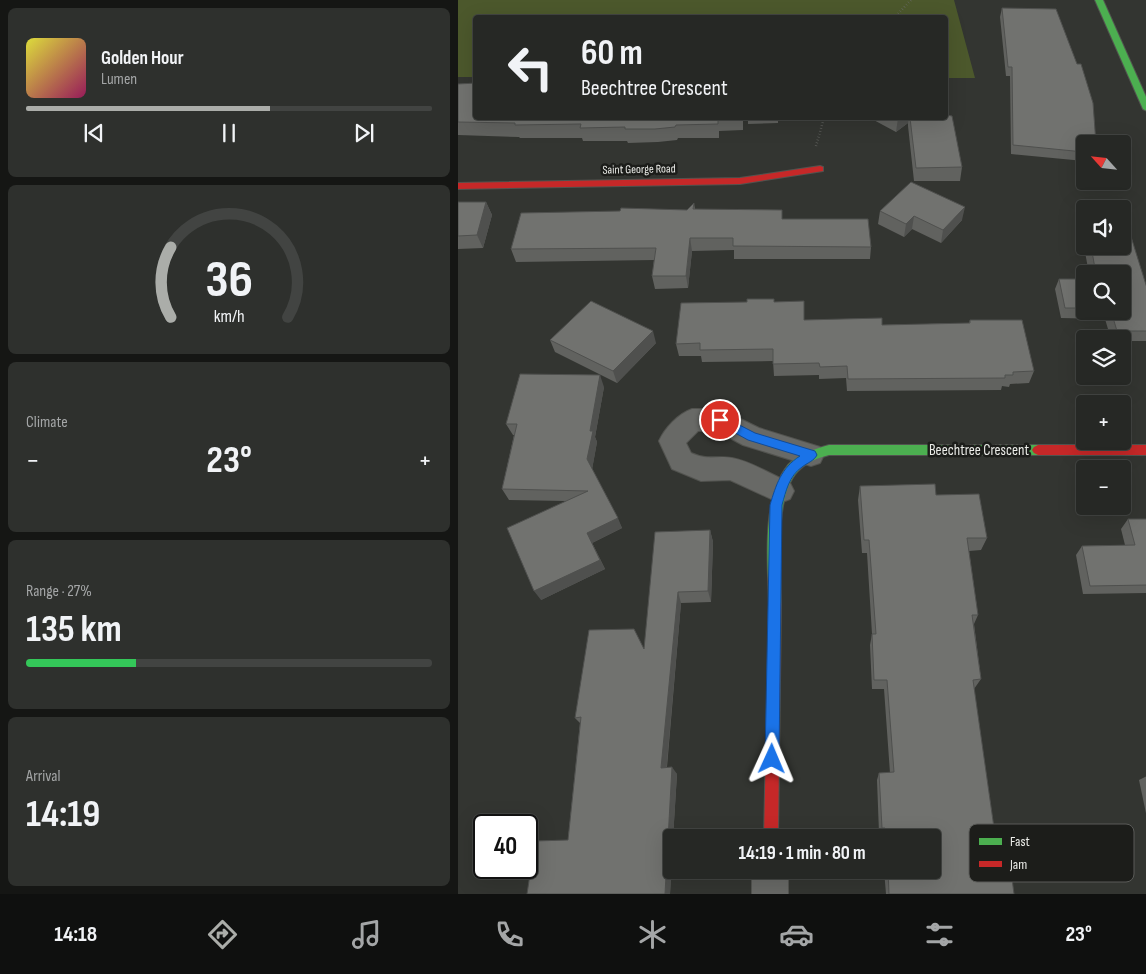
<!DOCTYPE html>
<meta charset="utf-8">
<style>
:root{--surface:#262825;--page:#2e302d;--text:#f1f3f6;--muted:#a4a6a7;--line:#424442;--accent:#abada9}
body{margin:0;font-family:"Sofia Sans Condensed",sans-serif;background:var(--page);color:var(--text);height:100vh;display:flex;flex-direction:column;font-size:19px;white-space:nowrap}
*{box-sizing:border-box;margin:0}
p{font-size:16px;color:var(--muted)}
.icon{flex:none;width:28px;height:28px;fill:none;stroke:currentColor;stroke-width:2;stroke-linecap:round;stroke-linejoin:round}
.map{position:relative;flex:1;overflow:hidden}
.details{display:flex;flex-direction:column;gap:8px;padding:8px;background:#151614;width:458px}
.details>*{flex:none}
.top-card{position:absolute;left:15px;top:15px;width:475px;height:105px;border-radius:5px;box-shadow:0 5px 20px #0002,0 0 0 1px var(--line);background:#262825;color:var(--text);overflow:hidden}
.needle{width:32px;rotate:297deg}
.controls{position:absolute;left:618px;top:135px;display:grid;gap:10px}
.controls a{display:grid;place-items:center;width:55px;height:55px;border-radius:5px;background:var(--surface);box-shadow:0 5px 20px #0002,0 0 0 1px var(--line);font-size:25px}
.speed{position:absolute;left:15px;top:814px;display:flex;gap:10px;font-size:25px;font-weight:700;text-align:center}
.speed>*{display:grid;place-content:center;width:65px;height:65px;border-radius:50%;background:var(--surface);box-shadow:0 5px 20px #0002,0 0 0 1px var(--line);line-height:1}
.speed .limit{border:2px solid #111;border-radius:8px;background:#fff;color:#111}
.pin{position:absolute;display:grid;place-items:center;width:42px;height:42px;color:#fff;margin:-21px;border:2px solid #fff;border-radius:50%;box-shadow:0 1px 5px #0007}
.me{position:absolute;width:55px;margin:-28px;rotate:1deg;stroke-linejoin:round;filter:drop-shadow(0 0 4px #0008)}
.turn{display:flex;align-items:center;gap:18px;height:105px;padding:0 25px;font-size:22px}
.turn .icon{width:65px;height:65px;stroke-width:2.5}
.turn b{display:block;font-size:35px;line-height:42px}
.big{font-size:38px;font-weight:700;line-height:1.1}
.details .tile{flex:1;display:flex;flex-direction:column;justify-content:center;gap:8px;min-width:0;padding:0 18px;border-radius:8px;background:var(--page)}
.details .dial{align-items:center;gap:0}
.dial svg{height:130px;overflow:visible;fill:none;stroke:var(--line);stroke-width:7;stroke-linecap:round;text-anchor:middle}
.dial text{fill:var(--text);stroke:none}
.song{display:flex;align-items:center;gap:15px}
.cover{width:60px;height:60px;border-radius:8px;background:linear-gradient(135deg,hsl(60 70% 55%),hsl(330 70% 35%))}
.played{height:5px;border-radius:2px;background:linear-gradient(90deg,var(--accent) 60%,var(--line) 60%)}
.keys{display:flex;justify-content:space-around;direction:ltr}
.heat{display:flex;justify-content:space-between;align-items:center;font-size:28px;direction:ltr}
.charge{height:8px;border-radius:4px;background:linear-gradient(90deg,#34c759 27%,var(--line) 0)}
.trip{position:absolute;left:205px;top:829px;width:278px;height:50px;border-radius:5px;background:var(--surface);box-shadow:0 5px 20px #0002,0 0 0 1px var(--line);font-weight:700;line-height:50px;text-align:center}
.menu{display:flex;height:80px;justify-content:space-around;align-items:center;background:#0f100f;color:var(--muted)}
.menu .icon{width:35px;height:35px}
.menu .current{color:var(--accent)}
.menu b{font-size:22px;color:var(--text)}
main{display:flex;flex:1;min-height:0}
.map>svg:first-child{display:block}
.green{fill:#4c582c}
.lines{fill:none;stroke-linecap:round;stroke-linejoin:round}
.street-casing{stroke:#52534f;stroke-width:2}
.fast-casing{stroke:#52534f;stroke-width:2}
.jam-casing{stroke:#52534f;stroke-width:2}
.path{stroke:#6a6b68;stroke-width:2.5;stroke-dasharray:0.5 2.5;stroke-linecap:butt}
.street{fill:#686966;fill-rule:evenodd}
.fast{fill:#4caf50;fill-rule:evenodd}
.jam{fill:#c62828;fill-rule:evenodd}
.wall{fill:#61625f}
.shaded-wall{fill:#4f504e}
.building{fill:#71726f;stroke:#4f504e}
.route{fill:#1a73e8;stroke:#114b97}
.labels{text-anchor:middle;stroke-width:5;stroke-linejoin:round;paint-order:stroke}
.far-street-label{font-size:12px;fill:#ecede9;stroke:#1c1d1a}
.street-label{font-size:15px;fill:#ecede9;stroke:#1c1d1a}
.key{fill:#1c1d1a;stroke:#5a5b58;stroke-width:1}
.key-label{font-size:14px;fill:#ecede9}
</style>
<main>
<section class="details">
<div class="tile">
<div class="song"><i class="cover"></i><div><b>Golden Hour</b><p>Lumen</p></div></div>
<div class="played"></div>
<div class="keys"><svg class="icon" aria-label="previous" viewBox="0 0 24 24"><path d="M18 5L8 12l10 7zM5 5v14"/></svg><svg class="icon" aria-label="pause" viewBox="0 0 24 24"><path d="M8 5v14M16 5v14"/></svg><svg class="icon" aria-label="next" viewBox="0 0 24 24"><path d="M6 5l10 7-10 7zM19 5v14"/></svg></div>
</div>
<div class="tile dial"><svg viewBox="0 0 100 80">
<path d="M14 69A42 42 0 1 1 86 69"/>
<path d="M14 69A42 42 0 0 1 14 26" stroke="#abada9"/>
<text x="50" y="56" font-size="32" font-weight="700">36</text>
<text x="50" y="72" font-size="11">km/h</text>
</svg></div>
<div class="tile"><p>Climate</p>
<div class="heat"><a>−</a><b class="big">23°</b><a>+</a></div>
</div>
<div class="tile"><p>Range · 27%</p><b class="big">135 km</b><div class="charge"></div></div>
<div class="tile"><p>Arrival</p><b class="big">14:19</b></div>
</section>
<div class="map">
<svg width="689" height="894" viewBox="0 0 689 894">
<rect width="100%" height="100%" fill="#333531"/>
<polygon class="green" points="0,0 496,0 517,78 488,78 488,18 18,18 17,77 0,77"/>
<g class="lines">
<defs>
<g id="street">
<path d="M 234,409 L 262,409 L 301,428 L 362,447 L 366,455 L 362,463 L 353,466 L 285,445 L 259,431 L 240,431 L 228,443 L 233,453 C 251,461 258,455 274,458 C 292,461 315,475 332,483 L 336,491 L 332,499 L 322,503 L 272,480 L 243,481 L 214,469 L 201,441 C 207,428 220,414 234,409 Z"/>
<rect x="294" y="870" width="36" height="24"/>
</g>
<g id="fast">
<polygon points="637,0 645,0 689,99 689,111 685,109"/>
<path d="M 371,445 L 580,445 L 584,447 L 586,450 L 584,453 L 580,455 L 371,455 C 360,458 348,462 340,471 C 315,496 323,570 323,604 L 321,608 L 317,610 L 313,608 L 311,604 C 310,563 303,499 330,465 C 340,454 357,449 371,445 Z"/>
</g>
<g id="jam">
<polygon points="362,166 365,167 365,171 282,184 0,189 0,183 282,178"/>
<polygon points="580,445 689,445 689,455 580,455 576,453 574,450 576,447"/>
<polygon points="317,598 321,600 323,604 320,838 306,838 311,604 313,600"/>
</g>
</defs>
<use href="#street" class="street-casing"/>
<use href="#fast" class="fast-casing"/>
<use href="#jam" class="jam-casing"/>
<g class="path">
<polyline points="436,18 453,0"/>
<polyline points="358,146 366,118"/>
</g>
<use href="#street" class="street"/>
<use href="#fast" class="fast"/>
<use href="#jam" class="jam"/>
</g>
<g class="wall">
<polygon points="544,8 626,144 626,161 553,154 552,76 548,76 542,17"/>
<polygon points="0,84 18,118 285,118 285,130 261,131 261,138 220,138 219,140 200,142 170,143 169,141 125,141 124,138 62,138 61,137 0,135"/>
<polygon points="290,118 320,118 320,123 290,124"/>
<polygon points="412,118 488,118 504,167 502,181 456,181 450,126 450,123 438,132"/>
<polygon points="0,202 28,202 34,215 25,248 0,249"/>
<polygon points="624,202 626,209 626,246 664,246 689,288 689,341 664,341 664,339 653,339 647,319 603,318 597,289 601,279 626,279 626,311 664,311 664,274 631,274 620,213"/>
<polygon points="236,203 237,209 324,219 413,247 412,259 276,259 276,250 234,251 230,288 197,289 194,276 196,260 58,262 53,249 229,210"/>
<polygon points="422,211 504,220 483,243 454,229 446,237 420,224"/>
<polygon points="316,302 346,320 424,325 511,323 512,320 576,371 571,383 552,384 551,387 544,386 543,390 389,391 388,378 361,379 361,375 316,376 315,361 244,362 243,356 221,356 218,344"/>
<polygon points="92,340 198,343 159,383 97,352"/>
<polygon points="146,387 137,437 139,442 134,469 164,528 134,543 147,569 83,600 108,501 51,500 44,489 56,435 55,435 48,424"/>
<polygon points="402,486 478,495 529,538 523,550 511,551 520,615 516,624 523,679 516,689 541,863 556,894 428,894 426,870 474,870 474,838 424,838 424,833 421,833 419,780 421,773 432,773 426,689 414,689 412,645 414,634 409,553 404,553 400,500"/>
<polygon points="670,519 689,519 689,594 688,593 625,594 618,555 624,546 667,545 663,529"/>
<polygon points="252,530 255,542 253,602 223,603 209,767 219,774 215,838 214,838 214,859 212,894 69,894 110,840 122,723 117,718 186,648"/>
<polygon points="689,776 689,818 681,780"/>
</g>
<g class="shaded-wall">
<polygon points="440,118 451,118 450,123 438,132"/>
<polygon points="28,202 34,215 25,248 19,235"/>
<polygon points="507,207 504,220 483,243 485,230"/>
<polygon points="456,216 454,229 446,237 448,224"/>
<polygon points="232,238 234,251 230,288 228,276"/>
<polygon points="195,331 198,343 159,383 155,371"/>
<polygon points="142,375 146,387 137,437 139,442 134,470 129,459 132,431"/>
<polygon points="160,518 164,528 134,543 147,569 83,600 76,591 129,533"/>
<polygon points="252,530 255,542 253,602 250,591"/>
<polygon points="220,592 223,603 208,774 203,768"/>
<polygon points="214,767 219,774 215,838 214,838 214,859 212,894 207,894"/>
</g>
<g class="building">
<polygon points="544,8 598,9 619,64 623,64 635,103 638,144 626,144 626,152 555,145 554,67 550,67"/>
<polygon points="18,83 18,118 260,118 260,124 218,125 217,127 197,129 167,129 167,127 122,128 123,124 57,125 57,123 0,122 0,84"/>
<polygon points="488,115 494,116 504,167 458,168 452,118 488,118"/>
<polygon points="453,182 507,207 485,230 456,216 448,224 422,211"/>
<polygon points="0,202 28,202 19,235 0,236"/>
<polygon points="624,202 652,203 654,209 626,209 626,215"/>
<polygon points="236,203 235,209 324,210 324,219 410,219 413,247 275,246 275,238 232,238 228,276 194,276 198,248 53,249 63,213 162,211 163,208 229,210"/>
<polygon points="664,227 670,227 689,288 689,331 659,331 653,311 664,311 664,274 638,274 633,246 664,246"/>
<polygon points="601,279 626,279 626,308 607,308"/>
<polygon points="289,299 316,299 316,302 346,301 346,320 424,318 424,325 512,323 512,320 564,320 576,371 555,372 555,375 547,375 547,378 390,379 389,366 362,367 361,363 315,364 315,349 242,350 242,343 218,344 223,303 289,302"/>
<polygon points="133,301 195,331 155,371 92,340"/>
<polygon points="62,374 142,375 132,431 135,431 129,459 160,518 129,533 142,560 76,591 49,528 130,491 44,489 59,424 48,424"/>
<polygon points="477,484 478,495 521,494 529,538 509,538 520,615 514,615 523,679 515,680 541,863 552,863 556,894 431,894 430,870 474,870 474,838 427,838 427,828 424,828 421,773 436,772 429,680 416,680 414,634 418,634 411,540 406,540 402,486"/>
<polygon points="670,519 689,519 689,585 632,586 624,546 677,545"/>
<polygon points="252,530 250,591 220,592 203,768 214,767 207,894 69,894 77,841 110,840 123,717 117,718 131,630 176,629 186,649 197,532"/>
</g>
<path class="route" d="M 262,415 L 297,433 L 357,451 L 359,455 C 356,461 349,463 344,467 C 331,476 328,491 324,505 L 321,759 L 319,764 L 314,766 L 309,764 L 307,759 L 312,505 C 318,485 323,468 342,456 L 290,440 L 259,423 L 257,420 L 259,417 Z"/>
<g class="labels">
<g class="far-street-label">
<text transform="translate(181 169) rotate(-1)" y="4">Saint George Road</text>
</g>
<g class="street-label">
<text x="521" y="455">Beechtree Crescent</text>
</g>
</g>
<rect x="511" y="824" width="165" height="58" rx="8" class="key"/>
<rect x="521" y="838" width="23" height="7" fill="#4caf50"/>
<rect x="521" y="861" width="23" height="6" fill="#c62828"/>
<g class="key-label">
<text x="552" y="846">Fast</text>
<text x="552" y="869">Jam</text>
</g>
</svg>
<div class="controls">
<a><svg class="needle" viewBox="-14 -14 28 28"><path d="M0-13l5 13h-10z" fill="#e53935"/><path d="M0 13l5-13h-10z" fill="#a4a6a7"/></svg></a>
<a><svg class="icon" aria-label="sound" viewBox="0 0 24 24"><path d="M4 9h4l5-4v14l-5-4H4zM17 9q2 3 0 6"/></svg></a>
<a><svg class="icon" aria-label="search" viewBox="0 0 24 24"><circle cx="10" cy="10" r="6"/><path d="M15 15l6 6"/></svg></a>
<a><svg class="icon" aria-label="layers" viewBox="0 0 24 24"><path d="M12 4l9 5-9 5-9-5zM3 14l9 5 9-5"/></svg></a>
<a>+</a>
<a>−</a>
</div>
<div class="speed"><div class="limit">40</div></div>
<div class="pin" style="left:262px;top:420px;background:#d93025"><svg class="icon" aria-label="arrive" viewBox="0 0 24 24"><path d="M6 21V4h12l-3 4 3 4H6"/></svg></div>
<svg class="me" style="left:314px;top:759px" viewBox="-20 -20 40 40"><path d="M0-17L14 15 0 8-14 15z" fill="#1a73e8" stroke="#fff" stroke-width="4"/></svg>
<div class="trip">14:19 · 1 min · 80 m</div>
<div class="top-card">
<div class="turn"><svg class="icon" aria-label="left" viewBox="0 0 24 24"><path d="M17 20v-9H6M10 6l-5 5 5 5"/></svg><div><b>60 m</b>Beechtree Crescent</div></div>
</div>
</div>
</main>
<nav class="menu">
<b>14:18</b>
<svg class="icon current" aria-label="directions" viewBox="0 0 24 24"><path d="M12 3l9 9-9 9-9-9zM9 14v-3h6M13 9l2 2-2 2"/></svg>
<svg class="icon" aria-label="music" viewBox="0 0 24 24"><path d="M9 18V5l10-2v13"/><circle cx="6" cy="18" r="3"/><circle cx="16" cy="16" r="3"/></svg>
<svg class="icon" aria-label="phone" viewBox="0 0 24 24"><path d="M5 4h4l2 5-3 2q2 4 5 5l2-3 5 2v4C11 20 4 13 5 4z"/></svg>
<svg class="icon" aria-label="climate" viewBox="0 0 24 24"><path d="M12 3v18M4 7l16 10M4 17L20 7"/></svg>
<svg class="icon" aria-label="car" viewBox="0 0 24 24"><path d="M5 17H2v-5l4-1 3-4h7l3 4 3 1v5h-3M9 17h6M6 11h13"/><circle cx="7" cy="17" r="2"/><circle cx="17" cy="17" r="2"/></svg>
<svg class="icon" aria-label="filters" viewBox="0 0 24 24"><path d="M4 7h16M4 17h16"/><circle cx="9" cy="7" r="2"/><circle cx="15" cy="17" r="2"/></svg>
<b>23°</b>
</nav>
